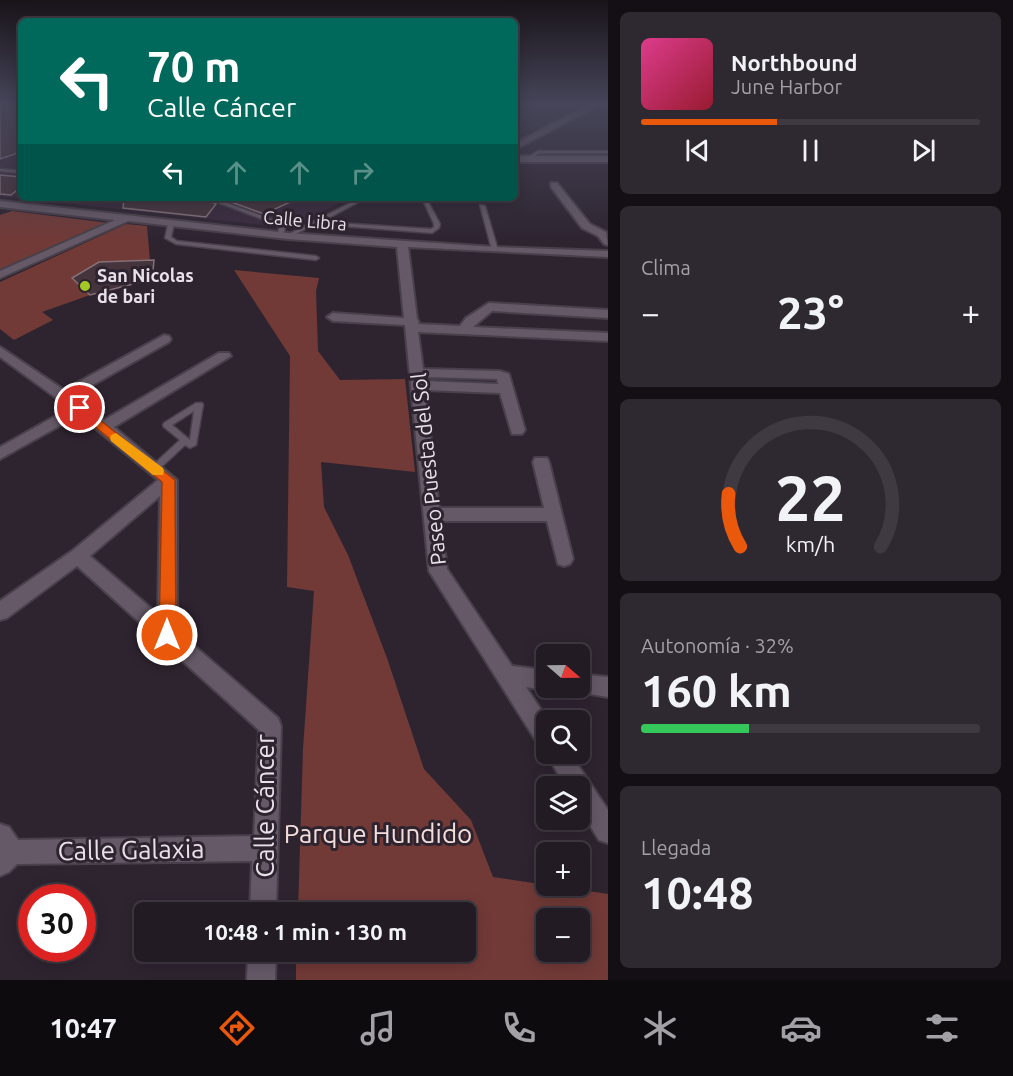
<!DOCTYPE html>
<html lang="es">
<meta charset="utf-8">
<style>
:root{--surface:#221b24;--page:#2e2831;--text:#f1f3f6;--muted:#a2a1a6;--line:#3f3941;--accent:#ea580c}
body{margin:0;font-family:Ubuntu,sans-serif;background:var(--page);color:var(--text);height:100vh;display:flex;flex-direction:column;font-size:22px;white-space:nowrap}
*{box-sizing:border-box;margin:0}
p{font-size:20px;color:var(--muted)}
.icon{flex:none;width:33px;height:33px;fill:none;stroke:currentColor;stroke-width:2;stroke-linecap:round;stroke-linejoin:round}
.map{position:relative;flex:1;overflow:hidden}
.side{display:flex;flex-direction:column;gap:12px;padding:12px;background:#130f14;width:405px}
.side>*{flex:none}
.banner{position:absolute;left:18px;top:18px;width:500px;height:183px;border-radius:9px;box-shadow:0 3px 15px #0003,0 0 0 2px var(--line);background:#00695c;color:#fff;overflow:hidden}
.needle{width:39px;rotate:110deg}
.controls{position:absolute;left:536px;top:644px;display:grid;gap:12px}
.controls a{display:grid;place-items:center;width:54px;height:54px;border-radius:9px;background:var(--surface);box-shadow:0 3px 15px #0003,0 0 0 2px var(--line);font-size:30px}
.speed{position:absolute;left:18px;top:884px;display:flex;gap:12px;font-size:30px;font-weight:700;text-align:center}
.speed>*{display:grid;place-content:center;width:78px;height:78px;border-radius:50%;background:var(--surface);box-shadow:0 3px 15px #0003,0 0 0 2px var(--line);line-height:1}
.speed .limit{border:9px solid #d22;background:#fff;color:#111}
.pin{position:absolute;display:grid;place-items:center;width:51px;height:51px;color:#fff;margin:-26px;border:3px solid #fff;border-radius:50%;box-shadow:0 2px 6px #0007}
.me{position:absolute;width:66px;margin:-33px;rotate:0deg;stroke-linejoin:round;filter:drop-shadow(0 0 4px #0008)}
.turn{display:flex;align-items:center;gap:21px;height:126px;padding:0 30px;font-size:27px}
.turn .icon{width:78px;height:78px;stroke-width:2.5}
.turn b{display:block;font-size:42px;line-height:51px}
.lanes{display:flex;align-items:center;height:57px;padding:0 30px;background:#0003;justify-content:center;gap:30px;direction:ltr}
.lanes .off{opacity:.35}
.big{font-size:45px;font-weight:600;line-height:1.1}
.side .card{flex:1;display:flex;flex-direction:column;justify-content:center;gap:9px;min-width:0;padding:0 21px;border-radius:9px;background:var(--page)}
.side .dial{align-items:center;gap:0}
.dial svg{height:156px;overflow:visible;fill:none;stroke:var(--line);stroke-width:7;stroke-linecap:round;text-anchor:middle}
.dial text{fill:var(--text);stroke:none}
.song{display:flex;align-items:center;gap:18px}
.cover{width:72px;height:72px;border-radius:9px;background:linear-gradient(135deg,hsl(330 70% 55%),hsl(350 70% 35%))}
.played{height:6px;border-radius:3px;background:linear-gradient(90deg,var(--accent) 40%,var(--line) 40%)}
.keys{display:flex;justify-content:space-around;direction:ltr}
.heat{display:flex;justify-content:space-between;align-items:center;font-size:33px;direction:ltr}
.charge{height:9px;border-radius:4px;background:linear-gradient(90deg,#34c759 32%,var(--line) 0)}
.trip{position:absolute;left:134px;top:902px;width:342px;height:60px;border-radius:9px;background:var(--surface);box-shadow:0 3px 15px #0003,0 0 0 2px var(--line);font-weight:600;line-height:60px;text-align:center}
.dock{display:flex;height:96px;justify-content:space-around;align-items:center;background:#0e0b0e;color:var(--muted)}
.dock .icon{width:42px;height:42px}
.dock .selected{color:var(--accent)}
.dock b{font-size:27px;color:var(--text)}
main{display:flex;flex:1;min-height:0}
.map>svg:first-child{display:block}
.built{fill:#382a3c}
.green{fill:#713a37;fill-rule:evenodd}
.building{fill:#45343b;stroke:#847178;stroke-width:1.5}
.lines{fill:none;stroke-linecap:round;stroke-linejoin:round}
.lane-casing{stroke:#48404a;stroke-width:3}
.street-casing{stroke:#48404a;stroke-width:4}
.lane{fill:#655967;fill-rule:evenodd}
.street{fill:#655967;fill-rule:evenodd}
.route{fill:#ea580c;stroke:#983908;stroke-width:1.5}
.slow{fill:#f59e0b}
.poi-dot{fill:#a4c824;stroke:#2e2430;stroke-width:2}
.labels{text-anchor:middle;stroke-width:6;stroke-linejoin:round;paint-order:stroke}
.far-street-label{font-size:18px;fill:#e8e1e9;stroke:#2e2430}
.far-poi-label{font-size:18px;font-weight:bold;fill:#e8e1e9;stroke:#2e2430;text-anchor:start}
.street-label{font-size:21px;fill:#e8e1e9;stroke:#2e2430}
.near-street-label{font-size:26px;fill:#e8e1e9;stroke:#2e2430}
.near-park-label{font-size:26px;fill:#f4dedb;stroke:#2e2430}
</style>
<main>
<div class="map">
<svg width="608" height="980" viewBox="0 0 608 980">
<rect width="100%" height="100%" fill="#2e2430"/>
<polygon class="built" points="0,104 21,104 21,198 349,198 290,228 0,196"/>
<g class="green">
<polygon points="12,211 109,223 0,272 0,215"/>
<polygon points="126,224 147,226 150,260 99,262 72,278 90,295 42,312 53,320 14,340 0,329 0,282"/>
<path d="M 234,270 L 319,278 L 316,291 L 318,351 L 340,380 L 405,379 L 415,472 L 321,462 L 324,507 L 348,555 L 387,658 L 424,769 L 471,820 L 493,877 L 608,894 L 608,980 L 296,980 L 296,951 L 465,951 L 465,912 L 298,912 L 303,749 L 314,591 L 287,587 L 290,356 ZM 546,918 L 579,918 L 579,951 L 546,951 Z"/>
</g>
<g class="building">
<polygon points="0,104 21,104 21,152 0,159"/>
<polygon points="0,175 21,177 21,187 11,195 0,194"/>
<polygon points="124,198 204,198 216,204 206,217 123,208"/>
<polygon points="220,198 299,198 264,214"/>
<polygon points="154,260 152,282 141,282 90,295 72,278 99,262"/>
</g>
<g class="lines">
<defs>
<g id="lane">
<polygon points="538,151 608,151 608,153 539,153 529,160 525,159"/>
<polygon points="0,169 21,171 21,173 0,171"/>
<polygon points="206,198 213,198 279,222 285,228 283,236 280,238 277,236 279,228 275,224"/>
<polygon points="360,198 366,198 321,222 431,229 434,227 434,224 422,198 426,198 440,224 439,228 432,233 315,224 290,237 285,236"/>
<polygon points="480,205 485,206 498,250 497,251 492,250"/>
<polygon points="171,222 174,224 171,237 177,241 316,256 319,258 316,260 176,244 165,238 168,224"/>
<path d="M 196,403 L 202,403 L 203,405 L 196,445 L 190,448 L 185,445 L 157,471 L 151,471 L 150,469 L 151,467 L 180,440 L 164,427 L 163,425 L 164,423 ZM 194,411 L 190,440 L 172,425 Z"/>
</g>
<g id="street">
<polygon points="591,104 601,104 514,150 514,144"/>
<rect x="514" y="156" width="94" height="6"/>
<polygon points="551,183 557,183 590,224 606,232 608,245 604,244 598,236 582,228 551,187"/>
<path d="M 0,201 L 288,233 L 495,247 L 608,251 L 608,257 L 408,247 L 417,319 L 419,322 L 418,324 L 460,326 L 466,318 L 489,303 L 608,310 L 608,318 L 492,311 L 473,327 L 608,333 L 608,341 L 418,332 L 423,369 L 500,371 L 509,374 L 525,430 L 522,434 L 512,434 L 500,393 L 425,390 L 439,508 L 544,508 L 533,462 L 535,458 L 547,458 L 549,462 L 573,559 L 570,564 L 564,566 L 558,564 L 547,521 L 441,521 L 447,569 L 512,666 L 546,670 L 546,687 L 553,687 L 546,690 L 526,687 L 548,720 L 546,720 L 546,747 L 538,744 L 429,571 L 405,325 L 333,321 L 327,317 L 333,313 L 404,318 L 397,247 L 288,239 L 128,221 L 0,278 L 0,271 L 115,220 L 0,207 ZM 424,377 L 497,379 L 498,384 L 424,381 Z"/>
<path d="M 164,335 L 169,336 L 171,339 L 169,342 L 73,396 L 104,420 L 219,353 L 229,353 L 231,356 L 114,427 L 177,480 L 177,631 L 278,718 L 281,726 L 276,912 L 250,912 L 252,861 L 17,864 L 9,872 L 0,876 L 0,824 L 9,827 L 18,840 L 254,836 L 259,730 L 77,566 L 7,618 L 0,620 L 0,601 L 72,551 L 158,480 L 79,415 L 0,459 L 0,447 L 70,408 L 0,357 L 0,347 L 64,390 ZM 160,496 L 158,614 L 90,556 Z"/>
<polygon points="579,674 608,677 608,697 572,691 570,687 579,687"/>
<polygon points="546,753 570,753 608,810 608,843 599,840 579,808 579,786 565,786"/>
<polygon points="248,951 276,951 275,980 247,980"/>
</g>
</defs>
<use href="#lane" class="lane-casing"/>
<use href="#street" class="street-casing"/>
<use href="#lane" class="lane"/>
<use href="#street" class="street"/>
</g>
<linearGradient id="sky" x2="0" y2="1"><stop stop-color="#19141a"/><stop offset="0.43" stop-color="#464559"/><stop offset="1" stop-color="#464559" stop-opacity="0"/></linearGradient>
<rect width="608" height="241" fill="url(#sky)"/>
<polygon class="route" points="80,404 175,480 176,635 173,640 167,642 162,640 159,635 162,482 76,411 76,405"/>
<polygon class="slow" points="116,433 163,468 164,471 163,475 153,475 111,441 110,438 111,435"/>
<circle class="poi-dot" cx="85" cy="286" r="6"/>
<g class="labels">
<g class="far-street-label">
<text transform="translate(305 221) rotate(5)" y="6">Calle Libra</text>
</g>
<g class="far-poi-label">
<text x="97" y="282">San Nicolas<tspan x="97" dy="21">de bari</tspan></text>
</g>
<g class="street-label">
<text transform="translate(429 469) rotate(-96)" y="7">Paseo Puesta del Sol</text>
</g>
<g class="near-street-label">
<text transform="translate(265 806) rotate(-90)" y="9">Calle Cáncer</text>
<text transform="translate(131 850) rotate(-1)" y="9">Calle Galaxia</text>
</g>
<g class="near-park-label">
<text x="378" y="843">Parque Hundido</text>
</g>
</g>
</svg>
<div class="controls">
<a><svg class="needle" viewBox="-14 -14 28 28"><path d="M0-13l5 13h-10z" fill="#e53935"/><path d="M0 13l5-13h-10z" fill="#a2a1a6"/></svg></a>
<a><svg class="icon" aria-label="search" viewBox="0 0 24 24"><circle cx="10" cy="10" r="6"/><path d="M15 15l6 6"/></svg></a>
<a><svg class="icon" aria-label="layers" viewBox="0 0 24 24"><path d="M12 4l9 5-9 5-9-5zM3 14l9 5 9-5"/></svg></a>
<a>+</a>
<a>−</a>
</div>
<div class="speed"><div class="limit">30</div></div>
<div class="pin" style="left:80px;top:408px;background:#d93025"><svg class="icon" aria-label="arrive" viewBox="0 0 24 24"><path d="M6 21V4h12l-3 4 3 4H6"/></svg></div>
<svg class="me" style="left:167px;top:635px" viewBox="-20 -20 40 40"><circle r="17" fill="#ea580c" stroke="#fff" stroke-width="3"/><path d="M0-11L8 9 0 5-8 9z" fill="#fff"/></svg>
<div class="trip">10:48 · 1 min · 130 m</div>
<div class="banner">
<div class="turn"><svg class="icon" aria-label="left" viewBox="0 0 24 24"><path d="M17 20v-9H6M10 6l-5 5 5 5"/></svg><div><b>70 m</b>Calle Cáncer</div></div>
<div class="lanes"><svg class="icon" aria-label="left" viewBox="0 0 24 24"><path d="M17 20v-9H6M10 6l-5 5 5 5"/></svg><svg class="icon off" aria-label="ahead" viewBox="0 0 24 24"><path d="M12 20V5M6 11l6-6 6 6"/></svg><svg class="icon off" aria-label="ahead" viewBox="0 0 24 24"><path d="M12 20V5M6 11l6-6 6 6"/></svg><svg class="icon off" aria-label="right" viewBox="0 0 24 24"><path d="M7 20v-9h11M14 6l5 5-5 5"/></svg></div>
</div>
</div>
<section class="side">
<div class="card">
<div class="song"><i class="cover"></i><div><b>Northbound</b><p>June Harbor</p></div></div>
<div class="played"></div>
<div class="keys"><svg class="icon" aria-label="previous" viewBox="0 0 24 24"><path d="M18 5L8 12l10 7zM5 5v14"/></svg><svg class="icon" aria-label="pause" viewBox="0 0 24 24"><path d="M8 5v14M16 5v14"/></svg><svg class="icon" aria-label="next" viewBox="0 0 24 24"><path d="M6 5l10 7-10 7zM19 5v14"/></svg></div>
</div>
<div class="card"><p>Clima</p>
<div class="heat"><a>−</a><b class="big">23°</b><a>+</a></div>
</div>
<div class="card dial"><svg viewBox="0 0 100 80">
<path d="M14 69A42 42 0 1 1 86 69"/>
<path d="M14 69A42 42 0 0 1 8 42" stroke="#ea580c"/>
<text x="50" y="56" font-size="32" font-weight="700">22</text>
<text x="50" y="72" font-size="11">km/h</text>
</svg></div>
<div class="card"><p>Autonomía · 32%</p><b class="big">160 km</b><div class="charge"></div></div>
<div class="card"><p>Llegada</p><b class="big">10:48</b></div>
</section>
</main>
<nav class="dock">
<b>10:47</b>
<svg class="icon selected" aria-label="directions" viewBox="0 0 24 24"><path d="M12 3l9 9-9 9-9-9zM9 14v-3h6M13 9l2 2-2 2"/></svg>
<svg class="icon" aria-label="music" viewBox="0 0 24 24"><path d="M9 18V5l10-2v13"/><circle cx="6" cy="18" r="3"/><circle cx="16" cy="16" r="3"/></svg>
<svg class="icon" aria-label="phone" viewBox="0 0 24 24"><path d="M5 4h4l2 5-3 2q2 4 5 5l2-3 5 2v4C11 20 4 13 5 4z"/></svg>
<svg class="icon" aria-label="climate" viewBox="0 0 24 24"><path d="M12 3v18M4 7l16 10M4 17L20 7"/></svg>
<svg class="icon" aria-label="car" viewBox="0 0 24 24"><path d="M5 17H2v-5l4-1 3-4h7l3 4 3 1v5h-3M9 17h6M6 11h13"/><circle cx="7" cy="17" r="2"/><circle cx="17" cy="17" r="2"/></svg>
<svg class="icon" aria-label="filters" viewBox="0 0 24 24"><path d="M4 7h16M4 17h16"/><circle cx="9" cy="7" r="2"/><circle cx="15" cy="17" r="2"/></svg>
</nav>
